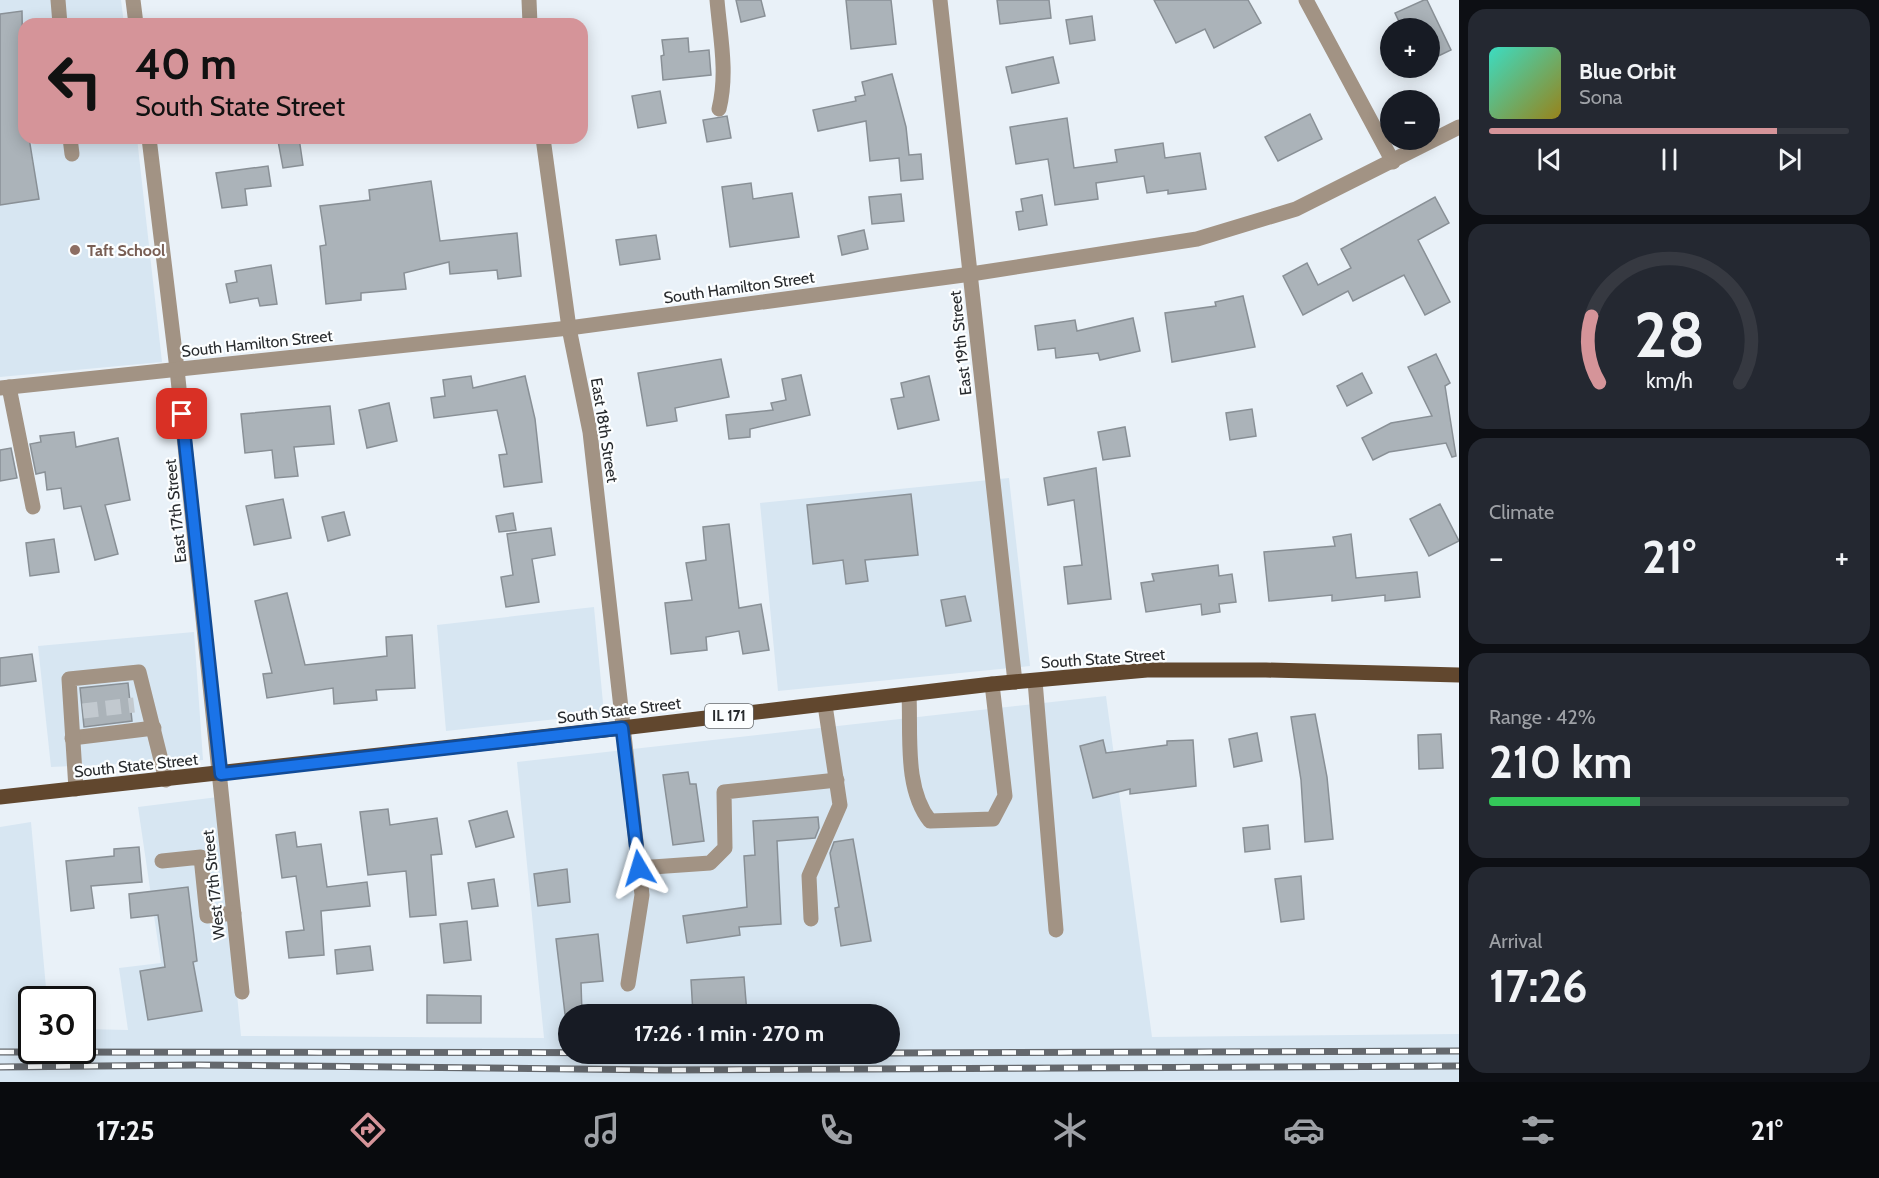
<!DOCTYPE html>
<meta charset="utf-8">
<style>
:root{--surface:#171b24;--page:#242831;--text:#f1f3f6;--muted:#9ea1a6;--line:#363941;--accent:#d59499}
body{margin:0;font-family:Cabin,sans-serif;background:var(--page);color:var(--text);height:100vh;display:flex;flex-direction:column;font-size:22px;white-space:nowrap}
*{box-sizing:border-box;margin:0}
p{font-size:20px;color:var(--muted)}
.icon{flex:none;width:33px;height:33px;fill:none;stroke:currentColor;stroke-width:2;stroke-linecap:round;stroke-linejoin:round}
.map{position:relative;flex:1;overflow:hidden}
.side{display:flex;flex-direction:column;gap:9px;padding:9px;background:#0d0f14;width:420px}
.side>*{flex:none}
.top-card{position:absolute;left:18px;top:18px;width:570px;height:126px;border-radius:18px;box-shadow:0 3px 15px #0003;background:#d59499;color:#111;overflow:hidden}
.tools{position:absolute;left:1380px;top:18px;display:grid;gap:12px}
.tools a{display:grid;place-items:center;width:60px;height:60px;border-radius:50%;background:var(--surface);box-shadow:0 3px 15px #0003;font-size:30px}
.speed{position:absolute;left:18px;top:986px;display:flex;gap:12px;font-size:30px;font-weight:700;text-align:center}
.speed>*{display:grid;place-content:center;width:78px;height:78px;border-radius:50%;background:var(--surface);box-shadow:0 3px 15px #0003;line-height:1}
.speed .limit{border:3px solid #111;border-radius:9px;background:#fff;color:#111}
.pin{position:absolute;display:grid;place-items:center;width:51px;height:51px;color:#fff;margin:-26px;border-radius:12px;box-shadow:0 3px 9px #0006}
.me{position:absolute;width:66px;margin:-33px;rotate:353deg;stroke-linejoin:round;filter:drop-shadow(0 0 4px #0008)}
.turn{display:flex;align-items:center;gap:21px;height:126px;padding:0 18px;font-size:27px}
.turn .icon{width:78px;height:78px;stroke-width:2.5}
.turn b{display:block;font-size:42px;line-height:51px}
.big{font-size:45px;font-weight:800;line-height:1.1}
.side .tile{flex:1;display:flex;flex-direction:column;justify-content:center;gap:9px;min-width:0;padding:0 21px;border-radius:18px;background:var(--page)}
.side .dial{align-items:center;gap:0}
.dial svg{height:156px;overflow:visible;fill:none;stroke:var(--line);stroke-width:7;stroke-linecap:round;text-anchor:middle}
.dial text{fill:var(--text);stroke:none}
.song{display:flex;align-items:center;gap:18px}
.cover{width:72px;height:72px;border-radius:9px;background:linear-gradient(135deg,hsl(170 70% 55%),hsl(50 70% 35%))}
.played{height:6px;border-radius:3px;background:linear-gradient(90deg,var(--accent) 80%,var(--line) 80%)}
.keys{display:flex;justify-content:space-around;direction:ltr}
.heat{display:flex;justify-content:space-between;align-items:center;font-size:33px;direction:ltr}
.charge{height:9px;border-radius:4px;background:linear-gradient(90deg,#34c759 42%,var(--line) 0)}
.trip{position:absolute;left:558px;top:1004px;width:342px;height:60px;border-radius:30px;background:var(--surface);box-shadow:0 3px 15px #0003;font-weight:800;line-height:60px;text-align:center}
.menu{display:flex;height:96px;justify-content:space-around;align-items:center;background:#090b0e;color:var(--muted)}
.menu .icon{width:42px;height:42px}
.menu .active{color:var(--accent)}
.menu b{font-size:27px;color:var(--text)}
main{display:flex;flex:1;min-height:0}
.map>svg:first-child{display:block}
.built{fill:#d7e6f2;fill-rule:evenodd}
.building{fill:#abb3b9;stroke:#899096;stroke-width:1.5}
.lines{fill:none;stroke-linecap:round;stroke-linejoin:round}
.minor-tunnel{stroke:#c2c9cf;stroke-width:15;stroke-dasharray:15 8;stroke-linecap:butt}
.minor{stroke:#a29384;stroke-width:15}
.major{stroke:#61472e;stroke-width:15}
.rail-casing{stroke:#64686d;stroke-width:7}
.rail{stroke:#fcfeff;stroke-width:4.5;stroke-dasharray:14;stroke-linecap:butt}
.route-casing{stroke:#114b97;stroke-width:15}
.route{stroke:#1a73e8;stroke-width:10}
.education-dot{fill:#8d6e63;stroke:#fcfeff;stroke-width:2}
.labels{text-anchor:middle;stroke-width:4.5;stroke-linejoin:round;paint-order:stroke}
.shield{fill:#fcfeff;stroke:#676a6c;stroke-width:1.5}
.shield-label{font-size:15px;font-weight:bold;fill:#272a2d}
.education-label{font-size:16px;font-weight:bold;fill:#785e54;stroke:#fcfeff;text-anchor:start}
.street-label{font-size:16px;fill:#272a2d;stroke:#fcfeff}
</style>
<main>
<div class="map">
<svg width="1459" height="1082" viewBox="0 0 1459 1082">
<rect width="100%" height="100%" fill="#e9f1f8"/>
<g class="built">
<polygon points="0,0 121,0 124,24 24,24 24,138 137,138 162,362 0,377"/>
<polygon points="1009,478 1030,666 778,691 760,503"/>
<polygon points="594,607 604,714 446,731 437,625"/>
<polygon points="194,632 203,760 51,767 38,646"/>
<path d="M 1106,696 L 1152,1037 L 1459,1034 L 1459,1082 L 1237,1080 L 1068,1082 L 0,1082 L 0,827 L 31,822 L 47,999 L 32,999 L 32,1050 L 82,1050 L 83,1029 L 128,1030 L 119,968 L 161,963 L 138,807 L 218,797 L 241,1036 L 544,1038 L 517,762 ZM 568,1014 L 890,1014 L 890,1053 L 568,1053 Z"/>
</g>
<g class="building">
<polygon points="736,0 761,0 765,16 741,22"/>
<polygon points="846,0 891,0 896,44 851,49"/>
<polygon points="997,0 1049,0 1051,18 1000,24"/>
<polygon points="1154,0 1248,0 1261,23 1214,48 1205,29 1176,43"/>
<polygon points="1424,0 1427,0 1451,50 1430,60 1430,28 1402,28 1395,13"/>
<polygon points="22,11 24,138 29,138 39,199 0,205 0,14"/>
<polygon points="1092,16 1095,40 1070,44 1066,20"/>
<polygon points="688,38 689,52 709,50 711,75 663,80 661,56 664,55 662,40"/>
<polygon points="1053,57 1059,83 1012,93 1006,67"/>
<polygon points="892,74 906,127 909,155 921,154 923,179 901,181 899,158 870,161 866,121 818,131 813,110 856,101 855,97 865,95 862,82"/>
<polygon points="660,91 666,123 638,128 632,96"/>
<polygon points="1310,114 1322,139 1278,161 1265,137"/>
<polygon points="727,116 731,138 707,142 703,120"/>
<polygon points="1067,118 1074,168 1117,162 1115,150 1163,143 1165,158 1200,153 1206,189 1168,194 1168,190 1147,193 1144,176 1096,183 1098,199 1055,205 1048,159 1016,164 1010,127"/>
<polygon points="299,138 303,165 283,168 278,141"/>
<polygon points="268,166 271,186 245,189 247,205 222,208 216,173"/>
<polygon points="431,181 440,241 517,233 521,276 498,279 497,270 450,274 449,262 404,273 406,289 361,293 361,300 326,304 320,246 326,245 320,206 370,200 369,190"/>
<polygon points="751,183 753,199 792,193 799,237 730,247 722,187"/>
<polygon points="901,194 904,221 872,224 869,197"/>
<polygon points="1042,195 1047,225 1019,230 1016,212 1023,211 1021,199"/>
<polygon points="1435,197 1449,223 1418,240 1450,302 1425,315 1404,275 1353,301 1348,291 1303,315 1283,276 1307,263 1318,285 1351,268 1341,249"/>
<polygon points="864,230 868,249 842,255 838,236"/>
<polygon points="656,235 660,259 620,265 616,240"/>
<polygon points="271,265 277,304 260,306 258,298 230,303 226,284 237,282 235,271"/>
<polygon points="1243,296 1255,347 1172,362 1165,313 1216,306 1215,302"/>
<polygon points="1133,318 1140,351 1100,360 1098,353 1056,358 1055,348 1038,350 1035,326 1075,320 1077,331"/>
<polygon points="1436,354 1450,383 1445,386 1456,456 1452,457 1446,443 1389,452 1373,460 1362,438 1391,423 1432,416 1408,367"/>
<polygon points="721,359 729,397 675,408 677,421 647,426 638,373"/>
<polygon points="1362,373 1372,393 1347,406 1337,386"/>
<polygon points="801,375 810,415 750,429 750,437 729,439 726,415 773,410 771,403 786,400 782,379"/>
<polygon points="471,376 473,388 525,376 535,419 542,482 504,487 499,455 507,454 497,410 434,418 431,398 445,396 443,380"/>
<polygon points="929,376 939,420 898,429 891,399 904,397 901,383"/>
<polygon points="389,403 397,441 367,448 359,410"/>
<polygon points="330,406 334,444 294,447 298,476 275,478 272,450 245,453 241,414"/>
<polygon points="1252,409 1256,436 1230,440 1226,413"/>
<polygon points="1125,427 1130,456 1103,460 1098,432"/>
<polygon points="74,432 76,447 118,438 130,500 105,505 118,554 95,560 81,506 64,509 61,488 47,490 45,472 36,474 30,444 41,442 40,436"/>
<polygon points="11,448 17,478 0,481 0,450"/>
<polygon points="1096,468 1111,599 1068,604 1064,567 1082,565 1074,500 1048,505 1044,478"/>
<polygon points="911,494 918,555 865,560 868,581 846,584 843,560 813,564 807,505"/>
<polygon points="283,499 291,538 254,545 246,506"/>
<polygon points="1440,504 1459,541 1429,556 1410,519"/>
<polygon points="344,512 350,535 328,541 322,517"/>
<polygon points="513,513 516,530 499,532 496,516"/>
<polygon points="729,524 739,608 761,604 769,650 743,654 739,631 706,637 707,650 671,654 665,603 692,600 686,563 706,560 703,527"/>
<polygon points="551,528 555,555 532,559 539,602 506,607 501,577 513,575 507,534"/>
<polygon points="1351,534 1356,578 1417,572 1420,597 1385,601 1385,595 1332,601 1332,595 1269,601 1264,552 1335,546 1333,537"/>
<polygon points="54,539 59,572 30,576 26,543"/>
<polygon points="1218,565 1219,576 1232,574 1236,602 1219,604 1220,612 1202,615 1201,604 1146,612 1141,583 1154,581 1152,574"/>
<polygon points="287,593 305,665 387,656 386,637 412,635 415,688 376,690 377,700 334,704 333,688 267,698 263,674 272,673 255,601"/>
<polygon points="965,596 971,621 946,626 941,600"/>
<polygon points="32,654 36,681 0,686 0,658"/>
<polygon points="128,683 132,721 84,727 80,688"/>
<polygon points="1315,714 1327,777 1333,839 1305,842 1301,780 1291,717"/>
<polygon points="1257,733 1262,761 1234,767 1229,739"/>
<polygon points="1441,734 1443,768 1419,769 1418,735"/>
<polygon points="1103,740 1106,753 1167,745 1167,741 1193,740 1196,786 1130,794 1130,789 1093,798 1080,746"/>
<polygon points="688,772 690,784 696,784 704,841 673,845 663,775"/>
<polygon points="388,809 390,825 437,818 442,854 431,855 436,915 410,917 406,871 368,875 360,812"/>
<polygon points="507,811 514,837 476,847 469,821"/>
<polygon points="818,817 819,828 815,838 777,841 781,924 739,927 740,935 687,943 683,916 747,907 744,856 755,855 753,821"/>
<polygon points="1268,825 1270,849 1245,852 1243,828"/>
<polygon points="295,832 297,847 321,844 327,887 367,882 370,906 321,911 324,955 289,958 286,932 304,930 296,876 282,878 276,835"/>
<polygon points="853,839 871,941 841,946 835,908 839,907 830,853 834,842"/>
<polygon points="139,847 142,882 91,886 94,908 71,911 66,861 114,856 114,849"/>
<polygon points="567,869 570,902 538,906 534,874"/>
<polygon points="1301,876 1304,919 1281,922 1275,879"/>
<polygon points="494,879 498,906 472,909 468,883"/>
<polygon points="188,887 197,961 193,962 202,1011 148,1020 140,971 165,967 158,915 131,918 129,894"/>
<polygon points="467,921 471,960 444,963 440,924"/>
<polygon points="598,934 603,981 581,983 582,1014 565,1014 556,939"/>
<polygon points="370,946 373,970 337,974 335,950"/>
<polygon points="744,977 747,1014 693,1014 691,980"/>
<polygon points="427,995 481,996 481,1023 427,1023"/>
</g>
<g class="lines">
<polyline class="minor-tunnel" points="83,711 134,705"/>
<g class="minor">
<polyline points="58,0 60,24"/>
<polyline points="133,0 136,24"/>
<polyline points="529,0 530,24"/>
<path d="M 717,0 C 720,36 728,73 719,109"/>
<polyline points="940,0 1015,682"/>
<polyline points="1306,0 1393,162"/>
<polyline points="70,138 72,154"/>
<polyline points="149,138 177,369 242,992"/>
<polyline points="543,138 569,328 590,432 642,895 628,984"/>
<polyline points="9,387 33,507"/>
<polyline points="0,388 569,328 971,274 1197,239 1296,209 1459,127"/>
<polyline points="1035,681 1056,930"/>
<path d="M 909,694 C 911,735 904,788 930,821 L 993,819 L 1005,796 L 992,684"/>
<polyline points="72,738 154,728"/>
<polyline points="76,789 69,679 139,672 166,780"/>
<polyline points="162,861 201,857 207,916 234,913"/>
<polyline points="638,868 710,863 725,848 724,792 837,780"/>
<polyline points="811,919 809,876 840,805 825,705"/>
</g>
<polyline class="major" points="0,797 622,728 992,684 1147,670 1266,670 1459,675"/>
<defs>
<g id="rail">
<polyline points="0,1052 852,1053"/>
<polyline points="890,1053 1459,1051"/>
<polyline points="0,1067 198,1065 665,1070 1459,1066"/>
</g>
</defs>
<use href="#rail" class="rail-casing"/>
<use href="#rail" class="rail"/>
</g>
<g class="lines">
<defs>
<polyline id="route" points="182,414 221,774 622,728 639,868"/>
</defs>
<use href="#route" class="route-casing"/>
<use href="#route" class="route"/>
</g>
<circle class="education-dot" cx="75" cy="250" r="6"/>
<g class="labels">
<rect class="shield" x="705" y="704" width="48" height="24" rx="4.5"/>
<g class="shield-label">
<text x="729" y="721">IL 171</text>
</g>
<g class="education-label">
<text x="87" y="256">Taft School</text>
</g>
<g class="street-label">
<text transform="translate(739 287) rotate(-8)" y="6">South Hamilton Street</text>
<text transform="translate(257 343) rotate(-6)" y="6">South Hamilton Street</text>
<text transform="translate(960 343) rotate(-96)" y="6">East 19th Street</text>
<text transform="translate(605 430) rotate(81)" y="6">East 18th Street</text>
<text transform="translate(175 511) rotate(-96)" y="6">East 17th Street</text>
<text transform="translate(1103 658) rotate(-4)" y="6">South State Street</text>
<text transform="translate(619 710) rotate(-7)" y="6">South State Street</text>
<text transform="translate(136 765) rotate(-6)" y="6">South State Street</text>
<text transform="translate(213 885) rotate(-96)" y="6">West 17th Street</text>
</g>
</g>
</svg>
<div class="tools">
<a>+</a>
<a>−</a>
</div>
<div class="speed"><div class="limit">30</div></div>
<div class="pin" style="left:182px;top:414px;background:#d93025"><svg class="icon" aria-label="arrive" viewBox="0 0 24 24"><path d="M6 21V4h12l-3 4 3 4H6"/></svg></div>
<svg class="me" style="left:639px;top:868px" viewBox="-20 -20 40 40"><path d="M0-17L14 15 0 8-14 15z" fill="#1a73e8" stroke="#fff" stroke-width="4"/></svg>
<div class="trip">17:26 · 1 min · 270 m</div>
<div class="top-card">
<div class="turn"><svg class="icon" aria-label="left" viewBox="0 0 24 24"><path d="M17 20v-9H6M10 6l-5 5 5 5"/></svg><div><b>40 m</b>South State Street</div></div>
</div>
</div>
<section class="side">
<div class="tile">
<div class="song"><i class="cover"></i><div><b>Blue Orbit</b><p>Sona</p></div></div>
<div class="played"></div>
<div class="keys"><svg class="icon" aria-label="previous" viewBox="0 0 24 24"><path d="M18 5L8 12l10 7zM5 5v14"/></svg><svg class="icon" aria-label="pause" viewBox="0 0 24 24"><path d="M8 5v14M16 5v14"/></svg><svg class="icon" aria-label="next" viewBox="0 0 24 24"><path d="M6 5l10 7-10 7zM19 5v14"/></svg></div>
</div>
<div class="tile dial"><svg viewBox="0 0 100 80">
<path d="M14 69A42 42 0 1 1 86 69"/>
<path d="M14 69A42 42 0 0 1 10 35" stroke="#d59499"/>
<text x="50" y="56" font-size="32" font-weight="700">28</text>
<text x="50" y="72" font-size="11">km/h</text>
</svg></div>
<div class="tile"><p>Climate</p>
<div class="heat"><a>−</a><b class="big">21°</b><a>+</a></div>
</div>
<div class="tile"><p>Range · 42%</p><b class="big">210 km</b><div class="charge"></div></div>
<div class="tile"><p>Arrival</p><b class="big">17:26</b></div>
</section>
</main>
<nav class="menu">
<b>17:25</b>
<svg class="icon active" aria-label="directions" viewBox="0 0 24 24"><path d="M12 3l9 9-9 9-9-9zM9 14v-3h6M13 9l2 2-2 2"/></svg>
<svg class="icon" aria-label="music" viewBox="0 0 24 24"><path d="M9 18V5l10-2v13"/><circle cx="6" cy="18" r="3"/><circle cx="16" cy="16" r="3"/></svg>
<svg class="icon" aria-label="phone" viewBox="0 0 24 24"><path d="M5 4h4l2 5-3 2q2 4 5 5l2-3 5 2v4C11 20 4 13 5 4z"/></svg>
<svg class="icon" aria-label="climate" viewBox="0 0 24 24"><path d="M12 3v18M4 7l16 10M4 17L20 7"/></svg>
<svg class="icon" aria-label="car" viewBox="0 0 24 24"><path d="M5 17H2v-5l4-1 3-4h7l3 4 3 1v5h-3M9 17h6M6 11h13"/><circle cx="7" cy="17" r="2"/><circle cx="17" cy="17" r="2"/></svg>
<svg class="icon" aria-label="filters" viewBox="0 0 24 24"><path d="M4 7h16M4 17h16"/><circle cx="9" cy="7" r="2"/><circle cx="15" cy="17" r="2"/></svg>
<b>21°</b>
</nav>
